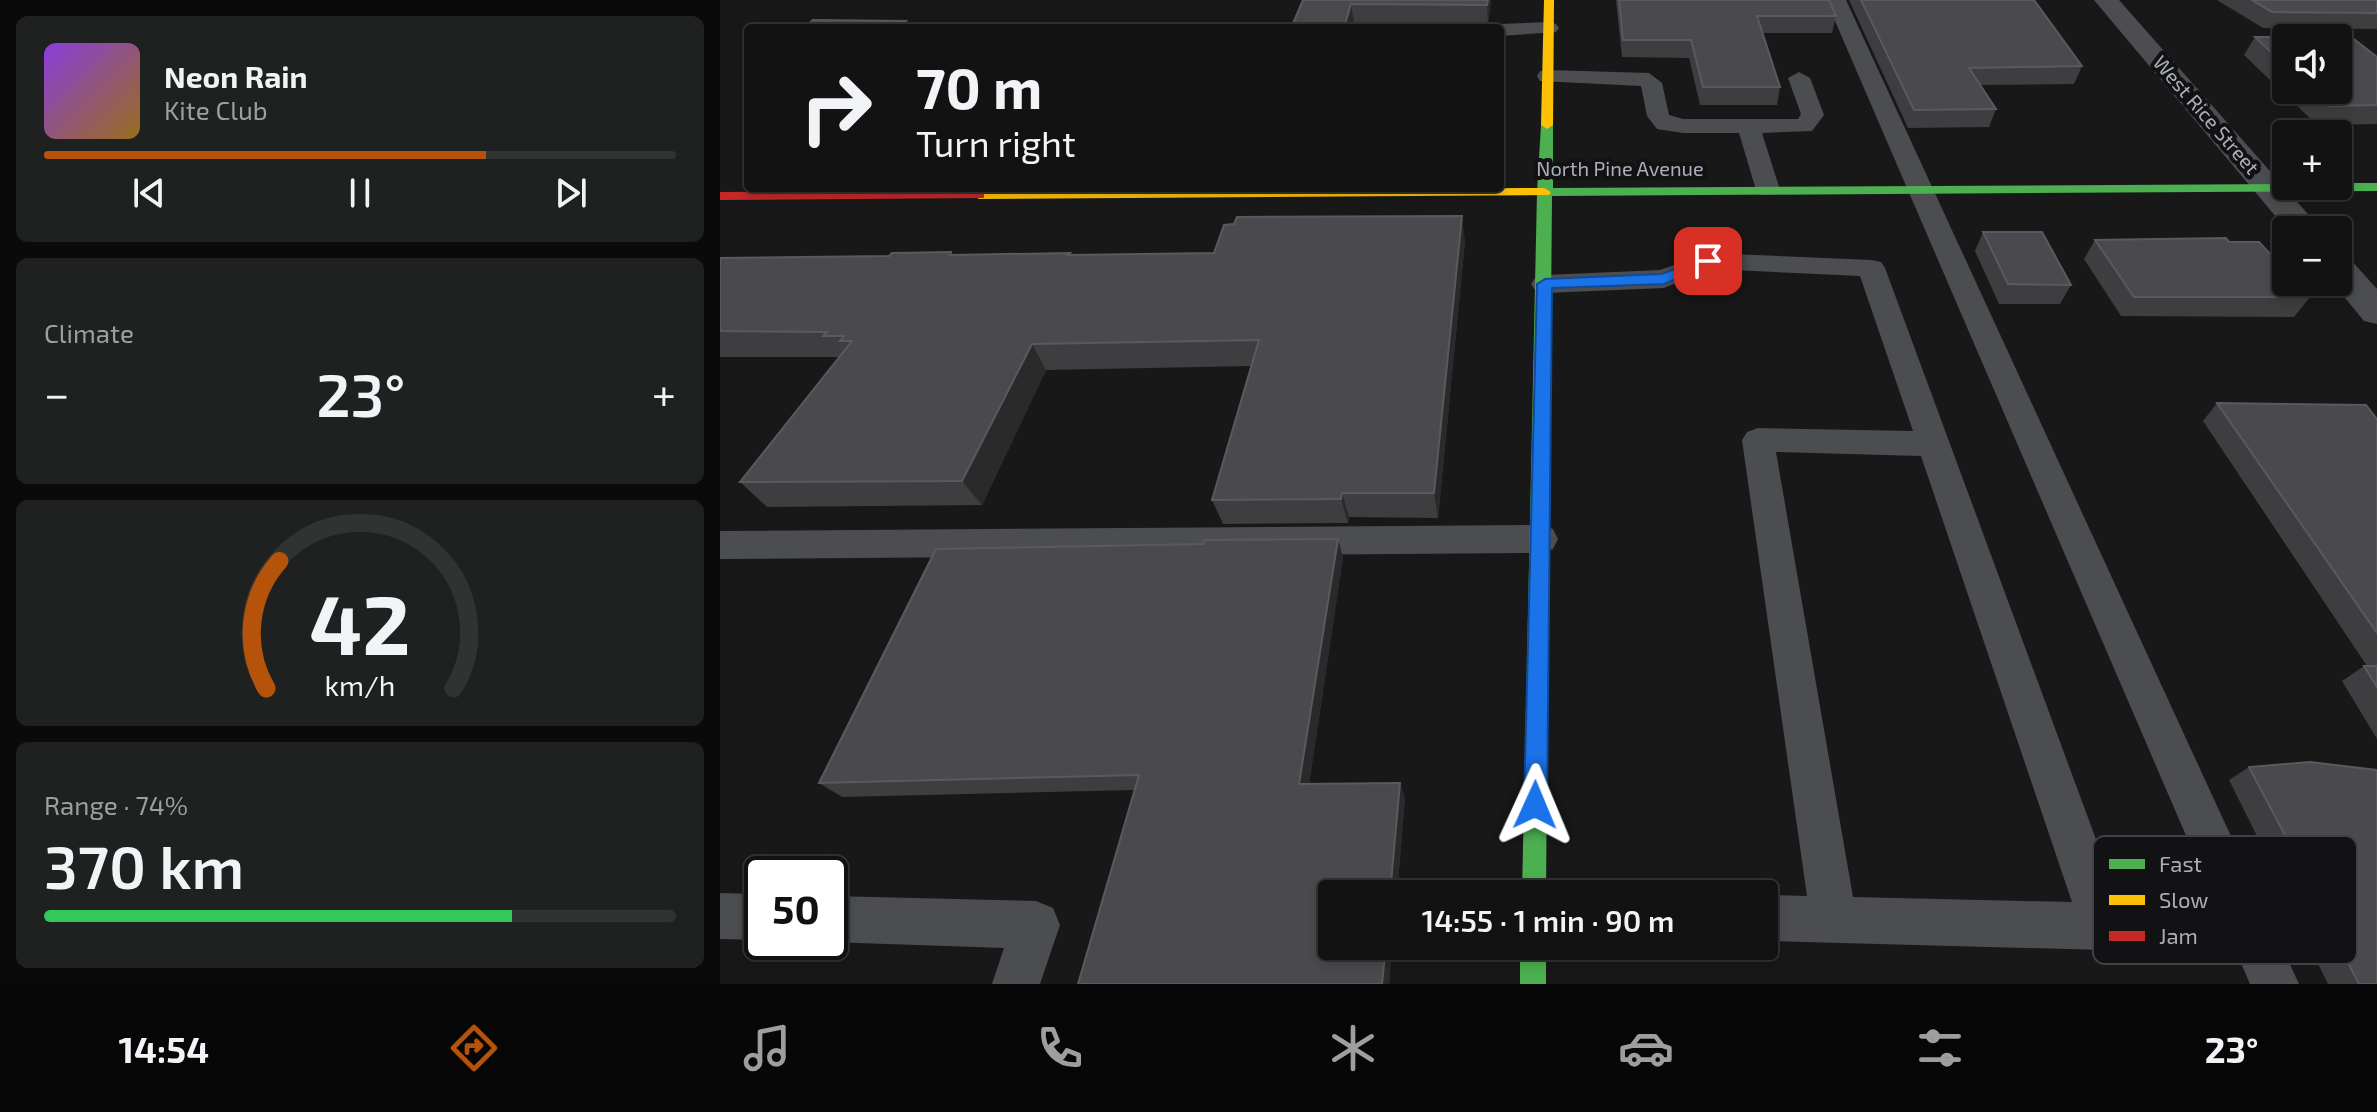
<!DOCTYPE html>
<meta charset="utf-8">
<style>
:root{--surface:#121212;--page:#1f2020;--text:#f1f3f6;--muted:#9c9e9f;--line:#313232;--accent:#b45309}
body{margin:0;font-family:"Exo 2",sans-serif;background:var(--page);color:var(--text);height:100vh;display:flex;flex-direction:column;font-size:30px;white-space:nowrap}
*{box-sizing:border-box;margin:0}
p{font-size:26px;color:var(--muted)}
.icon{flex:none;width:44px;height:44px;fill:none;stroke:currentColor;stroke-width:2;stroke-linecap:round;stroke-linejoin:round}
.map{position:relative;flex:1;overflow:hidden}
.details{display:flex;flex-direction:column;gap:16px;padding:16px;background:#0a0a0a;width:720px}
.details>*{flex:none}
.top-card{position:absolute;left:24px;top:24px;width:760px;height:168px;border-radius:8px;box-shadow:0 4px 12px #0003,0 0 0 2px var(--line);background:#121212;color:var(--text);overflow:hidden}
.fabs{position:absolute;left:1552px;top:24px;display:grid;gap:16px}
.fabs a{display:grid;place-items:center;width:80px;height:80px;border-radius:8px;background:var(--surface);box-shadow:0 4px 12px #0003,0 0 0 2px var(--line);font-size:40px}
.speed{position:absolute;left:24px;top:856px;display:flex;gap:16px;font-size:40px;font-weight:700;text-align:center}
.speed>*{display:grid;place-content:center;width:104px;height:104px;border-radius:50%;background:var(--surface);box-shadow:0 4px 12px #0003,0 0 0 2px var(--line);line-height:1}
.speed .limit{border:4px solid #111;border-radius:12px;background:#fff;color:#111}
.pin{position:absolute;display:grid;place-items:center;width:68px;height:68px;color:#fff;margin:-34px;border-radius:16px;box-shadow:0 4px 12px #0006}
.me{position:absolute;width:88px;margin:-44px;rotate:1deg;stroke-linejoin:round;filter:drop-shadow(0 0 6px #0008)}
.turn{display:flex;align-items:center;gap:28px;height:168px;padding:0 40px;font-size:36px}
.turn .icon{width:104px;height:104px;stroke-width:2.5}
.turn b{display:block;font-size:56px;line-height:68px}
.big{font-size:60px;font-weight:600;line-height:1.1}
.details .tile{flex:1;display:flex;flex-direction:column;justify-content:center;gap:12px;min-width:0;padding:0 28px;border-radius:12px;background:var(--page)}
.details .dial{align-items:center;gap:0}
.dial svg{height:208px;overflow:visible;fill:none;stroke:var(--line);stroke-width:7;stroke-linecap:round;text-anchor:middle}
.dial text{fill:var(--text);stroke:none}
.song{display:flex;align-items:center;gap:24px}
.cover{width:96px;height:96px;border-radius:12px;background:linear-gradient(135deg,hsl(270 70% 55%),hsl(40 70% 35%))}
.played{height:8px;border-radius:4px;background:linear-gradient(90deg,var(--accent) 70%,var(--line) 70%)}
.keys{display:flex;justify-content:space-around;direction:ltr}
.heat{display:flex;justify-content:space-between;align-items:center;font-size:44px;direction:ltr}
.charge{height:12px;border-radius:6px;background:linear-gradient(90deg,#34c759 74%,var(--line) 0)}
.trip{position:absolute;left:598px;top:880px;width:460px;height:80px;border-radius:8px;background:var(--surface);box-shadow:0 4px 12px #0003,0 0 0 2px var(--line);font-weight:600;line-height:80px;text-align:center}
.dock{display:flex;height:128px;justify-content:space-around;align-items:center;background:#070707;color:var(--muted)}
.dock .icon{width:56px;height:56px}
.dock .on{color:var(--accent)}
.dock b{font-size:36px;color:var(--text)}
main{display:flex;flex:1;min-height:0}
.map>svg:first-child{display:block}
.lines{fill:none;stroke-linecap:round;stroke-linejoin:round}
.lane{fill:#4c4d51;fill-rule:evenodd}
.street{fill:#4c4d51;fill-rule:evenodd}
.fast{fill:#4caf50;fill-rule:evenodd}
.slow{fill:#ffc107;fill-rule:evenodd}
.jam{fill:#c62828;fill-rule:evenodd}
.wall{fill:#3e3e41;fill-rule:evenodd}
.shaded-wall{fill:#2a2a2b}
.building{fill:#4a4a4e;stroke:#595a5f;stroke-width:2}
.route{fill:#1a73e8;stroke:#114b97;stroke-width:2}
.labels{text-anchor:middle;stroke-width:8;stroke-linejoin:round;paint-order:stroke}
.far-street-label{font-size:20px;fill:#aaaeb9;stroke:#121214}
.key{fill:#121214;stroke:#404146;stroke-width:2}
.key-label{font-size:22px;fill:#aaaeb9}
</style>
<main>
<section class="details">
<div class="tile">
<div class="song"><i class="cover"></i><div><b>Neon Rain</b><p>Kite Club</p></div></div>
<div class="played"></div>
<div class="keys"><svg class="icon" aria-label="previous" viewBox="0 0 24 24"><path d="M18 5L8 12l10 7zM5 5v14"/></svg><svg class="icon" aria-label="pause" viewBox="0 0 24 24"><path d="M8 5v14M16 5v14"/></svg><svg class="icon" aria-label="next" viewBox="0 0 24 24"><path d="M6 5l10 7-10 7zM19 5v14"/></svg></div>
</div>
<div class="tile"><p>Climate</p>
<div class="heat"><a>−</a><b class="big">23°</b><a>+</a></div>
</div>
<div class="tile dial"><svg viewBox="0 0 100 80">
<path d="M14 69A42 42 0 1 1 86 69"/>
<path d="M14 69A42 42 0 0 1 19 20" stroke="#b45309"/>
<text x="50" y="56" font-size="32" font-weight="700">42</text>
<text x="50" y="72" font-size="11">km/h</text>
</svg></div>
<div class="tile"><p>Range · 74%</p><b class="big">370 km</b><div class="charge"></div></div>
</section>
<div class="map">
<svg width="1657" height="984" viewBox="0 0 1657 984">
<rect width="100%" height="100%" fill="#181818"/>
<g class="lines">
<g class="lane">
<polygon points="1106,0 1126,0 1579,984 1530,984"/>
<polygon points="829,22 836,24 839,28 836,32 780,36 780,28 771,28 780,24"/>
<polygon points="828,70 929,73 942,83 949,115 963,119 1078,119 1081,114 1068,78 1079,72 1090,78 1104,115 1092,131 1042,133 1060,190 1057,195 1039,195 1036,190 1019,133 963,133 937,129 927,116 921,86 820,81 817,76 820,71"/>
<path d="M 988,253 L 1151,260 L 1161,262 L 1165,268 L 1408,926 L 1401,943 L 1384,950 L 1044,941 L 1044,895 L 1087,896 L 1022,440 L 1027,432 L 1038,428 L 1193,431 L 1140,276 L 991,269 L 944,288 L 825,293 L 815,290 L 811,284 L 815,278 L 825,275 L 940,270 ZM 1056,452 L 1201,456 L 1352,902 L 1133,897 Z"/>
<polygon points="820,525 833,529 838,539 833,549 820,553 0,559 0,531"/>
<polygon points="0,893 42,894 42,940 0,939"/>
<polygon points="110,896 316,901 333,908 340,925 320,984 272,984 284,948 109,942"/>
</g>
<g class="street">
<polygon points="1374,0 1399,0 1602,230 1567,230"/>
<polygon points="1618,256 1630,259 1657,289 1657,324 1644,321 1612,282 1618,282"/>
</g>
<g class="fast">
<polygon points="827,121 833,125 833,188 1566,184 1566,186 1618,186 1618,183 1657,183 1657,191 832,196 826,894 802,894 817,192 821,125"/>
<rect x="800" y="946" width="26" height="38"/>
</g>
<g class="slow">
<polygon points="824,0 834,0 833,125 827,129 821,125"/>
<polygon points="824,188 831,192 829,195 259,199 252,195 259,191"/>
</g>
<polygon class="jam" points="259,191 264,192 264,198 0,200 0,192"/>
</g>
<g class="wall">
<polygon points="583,0 771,0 768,24 634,23 633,28 571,28"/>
<polygon points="896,0 1109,0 1116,16 1112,33 1043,33 1060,87 1057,105 980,105 969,58 902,57"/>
<polygon points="1129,0 1314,0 1362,66 1354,84 1260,85 1276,109 1269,127 1188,128"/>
<polygon points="1497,0 1657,0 1657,29 1543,28"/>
<path d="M 1630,36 L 1657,57 L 1657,124 L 1597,125 L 1524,55 L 1535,37 ZM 1566,38 L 1618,38 L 1618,90 L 1566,90 Z"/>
<polygon points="1263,232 1351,285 1340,304 1279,304 1255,251"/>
<polygon points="1375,240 1509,242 1590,297 1574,317 1401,316 1364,259"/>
<polygon points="745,241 718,518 629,517 628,523 503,524 492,500 531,366 326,370 262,505 47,507 20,482 120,357 0,357 0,258 350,253 351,255 494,253"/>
<polygon points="1497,403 1657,419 1657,739 1622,681 1644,666 1647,666 1483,421"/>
<polygon points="623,557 589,784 685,797 677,894 612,894 672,946 669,984 358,984 414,790 122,797 99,783"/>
<polygon points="1529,767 1657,984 1608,984 1573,913 1575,912 1509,780"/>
</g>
<g class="shaded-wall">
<polygon points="768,0 771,0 768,24 767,5"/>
<polygon points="631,4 634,23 633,28 624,28"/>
<polygon points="186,21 190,28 179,28"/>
<polygon points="742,216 745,241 718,518 714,493"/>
<polygon points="312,344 326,370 262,505 242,481"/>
<polygon points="622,493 629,517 628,523 621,499"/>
<polygon points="618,539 623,557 587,798 579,784"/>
<polygon points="680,783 685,797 677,894 670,894"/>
<polygon points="666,946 672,946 669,984 662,984"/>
</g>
<g class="building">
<polygon points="583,0 768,0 767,5 631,4 624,28 571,28"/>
<polygon points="899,0 1109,0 1116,16 1037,16 1060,87 983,87 971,40 903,40"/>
<polygon points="1141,0 1314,0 1362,66 1249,68 1276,109 1194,110"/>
<polygon points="1532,0 1657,0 1657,13 1552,12"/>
<polygon points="93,20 186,21 179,28 84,28"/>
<polygon points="1630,36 1657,57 1657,105 1610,106 1593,90 1618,90 1618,38 1566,38 1566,66 1535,37"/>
<polygon points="742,216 714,493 622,493 621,499 492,500 539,340 312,344 242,481 20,482 132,341 120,341 124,336 103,336 107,332 0,331 0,258 169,256 172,253 231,252 230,255 350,253 348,255 494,253 504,225 514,224 517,217"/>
<polygon points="1263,232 1322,232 1351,285 1288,284"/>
<polygon points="1506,238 1509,242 1539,242 1566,271 1566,282 1576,282 1590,297 1414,297 1375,240"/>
<polygon points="1497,403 1646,405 1657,419 1657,633"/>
<polygon points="618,539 579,784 680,783 670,894 612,894 612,946 666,946 662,984 358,984 419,775 99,783 216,549 483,544 484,540"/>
<polygon points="1644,666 1657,666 1657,687"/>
<polygon points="1590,762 1657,770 1657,984 1639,984 1597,902 1600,902 1529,767"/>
</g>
<polygon class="route" points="988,256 995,261 993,264 944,284 832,288 827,805 824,813 815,817 807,813 804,805 817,284 825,279 942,274"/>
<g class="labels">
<g class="far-street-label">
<text transform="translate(1486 115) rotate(49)" y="7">West Rice Street</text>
<text x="900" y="176">North Pine Avenue</text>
</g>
</g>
<rect x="1373" y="836" width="264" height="128" rx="12" class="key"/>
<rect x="1389" y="859" width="36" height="10" fill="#4caf50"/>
<rect x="1389" y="895" width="36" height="10" fill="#ffc107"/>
<rect x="1389" y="931" width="36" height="10" fill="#c62828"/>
<g class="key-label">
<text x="1439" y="872">Fast</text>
<text x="1439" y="908">Slow</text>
<text x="1439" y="944">Jam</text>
</g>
</svg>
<div class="fabs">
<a><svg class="icon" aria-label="sound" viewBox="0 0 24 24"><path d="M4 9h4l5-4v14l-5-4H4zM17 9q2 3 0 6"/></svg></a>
<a>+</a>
<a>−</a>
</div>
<div class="speed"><div class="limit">50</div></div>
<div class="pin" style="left:988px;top:261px;background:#d93025"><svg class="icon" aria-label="arrive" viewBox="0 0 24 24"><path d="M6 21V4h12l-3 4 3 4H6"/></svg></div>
<svg class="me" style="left:815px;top:805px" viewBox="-20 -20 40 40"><path d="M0-17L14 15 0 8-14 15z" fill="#1a73e8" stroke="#fff" stroke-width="4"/></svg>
<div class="trip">14:55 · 1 min · 90 m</div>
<div class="top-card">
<div class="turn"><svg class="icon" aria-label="right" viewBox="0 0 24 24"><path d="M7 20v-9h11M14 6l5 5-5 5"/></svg><div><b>70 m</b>Turn right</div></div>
</div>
</div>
</main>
<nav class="dock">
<b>14:54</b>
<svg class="icon on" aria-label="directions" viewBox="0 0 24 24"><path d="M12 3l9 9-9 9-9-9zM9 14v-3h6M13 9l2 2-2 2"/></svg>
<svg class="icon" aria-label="music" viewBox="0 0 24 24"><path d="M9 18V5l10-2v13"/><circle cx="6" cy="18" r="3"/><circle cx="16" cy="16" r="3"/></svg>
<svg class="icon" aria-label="phone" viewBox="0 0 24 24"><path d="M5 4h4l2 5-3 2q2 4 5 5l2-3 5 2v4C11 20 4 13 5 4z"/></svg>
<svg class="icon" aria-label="climate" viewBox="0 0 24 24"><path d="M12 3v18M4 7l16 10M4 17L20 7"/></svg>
<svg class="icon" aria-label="car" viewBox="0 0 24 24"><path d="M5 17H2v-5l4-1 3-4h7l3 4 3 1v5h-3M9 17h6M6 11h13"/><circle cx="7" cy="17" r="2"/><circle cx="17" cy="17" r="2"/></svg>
<svg class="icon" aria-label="filters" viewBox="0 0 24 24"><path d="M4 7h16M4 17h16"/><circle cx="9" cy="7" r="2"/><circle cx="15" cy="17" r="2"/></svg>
<b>23°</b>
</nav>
